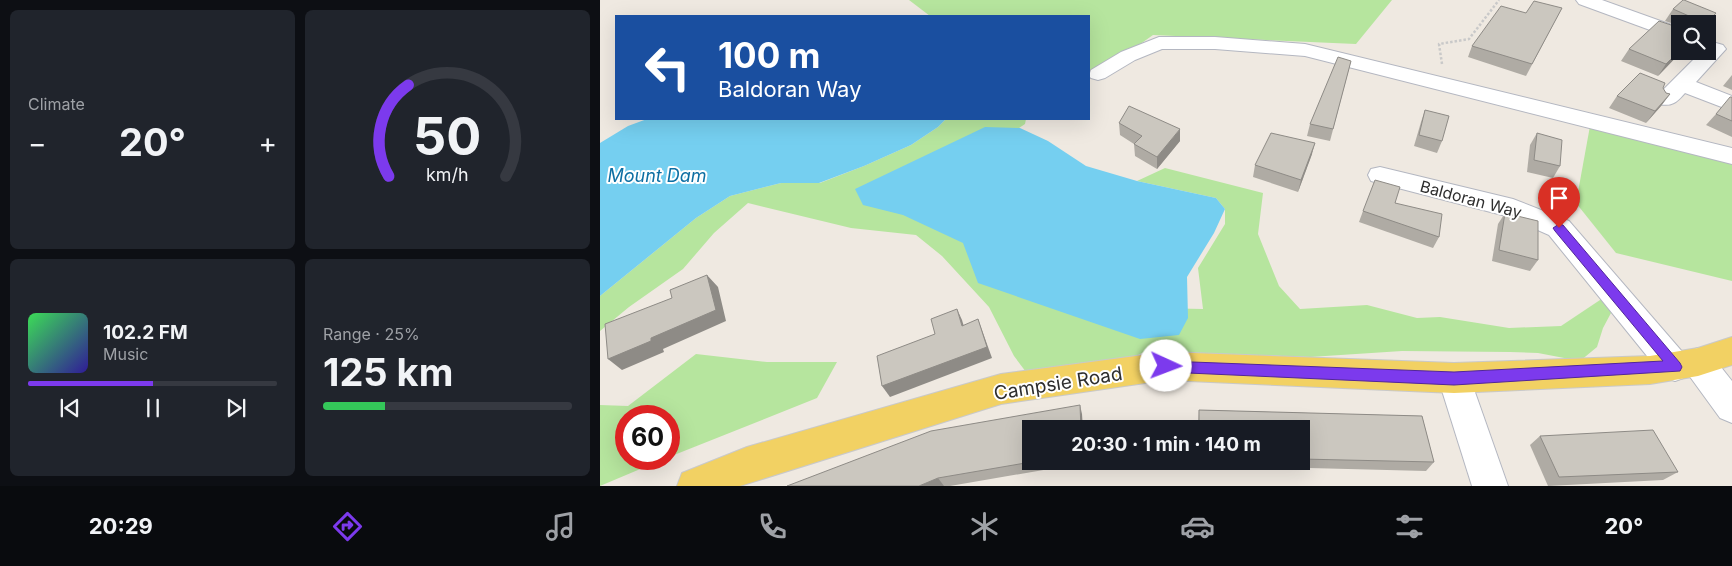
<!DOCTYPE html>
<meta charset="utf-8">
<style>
:root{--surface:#171b24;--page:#20242c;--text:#f1f3f6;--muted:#9ea1a6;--line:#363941;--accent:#7c3aed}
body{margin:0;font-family:Inter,sans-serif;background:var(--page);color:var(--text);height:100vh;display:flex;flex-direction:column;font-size:19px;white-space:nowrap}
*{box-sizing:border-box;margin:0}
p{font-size:16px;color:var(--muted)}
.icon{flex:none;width:28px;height:28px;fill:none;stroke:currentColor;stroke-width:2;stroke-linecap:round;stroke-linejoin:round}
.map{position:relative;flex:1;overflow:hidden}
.sheet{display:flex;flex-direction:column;gap:10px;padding:10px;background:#0d0f14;width:600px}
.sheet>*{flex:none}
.banner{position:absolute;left:15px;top:15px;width:475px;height:105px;border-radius:0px;box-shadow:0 5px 20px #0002;background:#1a4fa0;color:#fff;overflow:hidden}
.fabs{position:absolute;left:1071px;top:15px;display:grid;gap:10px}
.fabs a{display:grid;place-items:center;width:45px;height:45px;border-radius:0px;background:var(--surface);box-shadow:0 5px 20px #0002;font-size:25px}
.speed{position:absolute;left:15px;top:405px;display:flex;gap:10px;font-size:25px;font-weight:700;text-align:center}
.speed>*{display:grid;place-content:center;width:65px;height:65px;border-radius:50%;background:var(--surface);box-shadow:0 5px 20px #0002;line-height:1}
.speed .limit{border:8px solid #d22;background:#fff;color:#111}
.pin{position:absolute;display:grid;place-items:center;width:42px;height:42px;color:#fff;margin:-51px -21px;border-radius:50% 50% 50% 0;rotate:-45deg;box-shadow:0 0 5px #0007}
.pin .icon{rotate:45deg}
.me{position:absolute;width:55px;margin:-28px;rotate:92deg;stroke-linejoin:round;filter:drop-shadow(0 0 4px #0008)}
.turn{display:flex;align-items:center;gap:18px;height:105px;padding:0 20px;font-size:22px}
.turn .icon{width:65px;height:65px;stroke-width:2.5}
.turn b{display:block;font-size:35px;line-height:42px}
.big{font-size:38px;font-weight:700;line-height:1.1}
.sheet .card{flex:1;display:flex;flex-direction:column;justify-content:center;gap:8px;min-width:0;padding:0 18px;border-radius:8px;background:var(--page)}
.sheet .dial{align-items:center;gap:0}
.dial svg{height:130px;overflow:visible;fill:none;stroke:var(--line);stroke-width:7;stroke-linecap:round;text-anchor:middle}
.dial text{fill:var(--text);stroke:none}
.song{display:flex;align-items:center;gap:15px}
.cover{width:60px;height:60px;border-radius:8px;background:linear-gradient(135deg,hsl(130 70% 55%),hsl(250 70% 35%))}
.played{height:5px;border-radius:2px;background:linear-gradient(90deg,var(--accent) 50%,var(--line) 50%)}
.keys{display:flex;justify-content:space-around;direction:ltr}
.heat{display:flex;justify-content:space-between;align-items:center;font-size:28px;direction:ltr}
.charge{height:8px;border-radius:4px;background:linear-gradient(90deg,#34c759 25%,var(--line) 0)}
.sheet .tiles{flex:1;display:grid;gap:10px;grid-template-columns:repeat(2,1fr)}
.trip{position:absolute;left:422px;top:420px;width:288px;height:50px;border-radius:0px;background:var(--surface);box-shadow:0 5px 20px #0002;font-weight:700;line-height:50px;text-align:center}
.dock{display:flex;height:80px;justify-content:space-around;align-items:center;background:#090b0e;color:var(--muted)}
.dock .icon{width:35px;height:35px}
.dock .on{color:var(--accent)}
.dock b{font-size:22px;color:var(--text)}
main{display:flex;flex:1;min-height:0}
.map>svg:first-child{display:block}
.green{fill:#b6e59e}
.water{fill:#75cff0}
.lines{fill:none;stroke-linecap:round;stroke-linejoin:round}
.minor-casing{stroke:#b4b7c1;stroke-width:2}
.major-casing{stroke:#c9c9c9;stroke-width:2}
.path{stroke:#c9c9c9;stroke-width:2.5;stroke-dasharray:2.5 2;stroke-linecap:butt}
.minor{fill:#fff;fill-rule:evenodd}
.major{fill:#f2d163;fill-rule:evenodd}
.wall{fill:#afaba4}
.shaded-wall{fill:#8e8b86}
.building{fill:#cbc7bf;stroke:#8e8b86}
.route{fill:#7c3aed;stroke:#51269a}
.labels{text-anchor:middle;stroke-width:4;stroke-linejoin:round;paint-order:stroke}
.street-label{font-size:16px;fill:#2e2e2e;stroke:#fff}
.water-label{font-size:18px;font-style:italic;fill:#0d6fa3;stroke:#fff}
.near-street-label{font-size:19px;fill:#2e2e2e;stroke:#fff}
</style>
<main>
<section class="sheet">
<div class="tiles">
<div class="card"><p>Climate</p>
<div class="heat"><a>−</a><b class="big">20°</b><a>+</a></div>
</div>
<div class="card dial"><svg viewBox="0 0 100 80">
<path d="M14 69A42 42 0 1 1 86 69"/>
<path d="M14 69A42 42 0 0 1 26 13" stroke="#7c3aed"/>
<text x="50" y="56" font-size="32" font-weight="700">50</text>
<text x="50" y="72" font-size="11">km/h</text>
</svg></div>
<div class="card">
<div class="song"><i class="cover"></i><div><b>102.2 FM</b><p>Music</p></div></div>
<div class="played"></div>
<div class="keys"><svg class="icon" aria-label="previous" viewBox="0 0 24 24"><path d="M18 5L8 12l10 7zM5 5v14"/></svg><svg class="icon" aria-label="pause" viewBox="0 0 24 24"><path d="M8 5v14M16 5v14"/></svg><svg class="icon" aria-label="next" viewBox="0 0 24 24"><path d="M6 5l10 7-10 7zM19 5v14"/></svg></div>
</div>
<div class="card"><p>Range · 25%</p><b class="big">125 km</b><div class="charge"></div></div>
</div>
</section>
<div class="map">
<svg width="1132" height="486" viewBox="0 0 1132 486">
<rect width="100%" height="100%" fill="#efe9e1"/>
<g class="green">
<polygon points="309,0 792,0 756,44 553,35 498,74 489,74 489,16 330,16"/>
<polygon points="346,119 426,119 425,124 394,145 553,308 603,309 598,268 625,224 625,209 616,198 537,181 565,168 663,193 658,234 679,286 700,309 767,305 817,318 840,317 909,328 961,326 1003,298 1011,313 1003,328 997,347 980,361 938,353 910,352 802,351 710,357 595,353 552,348 520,364 426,372 414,356 389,307 342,256 316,235 251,228 148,203 114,233 83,269 29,307 0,331 0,296 96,218 130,196 181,183 220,183 264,166 311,145 338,127"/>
<polygon points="990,126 1132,161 1132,281 1016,253 976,203"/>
<polygon points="96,354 167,362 237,362 217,398 69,457 69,416 26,416 26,459 64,459 0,486 0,405 28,406"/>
</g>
<g class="water">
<polygon points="47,119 346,119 338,127 311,145 264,166 219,183 181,183 130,196 96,218 0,296 0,143 28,126"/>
<polygon points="385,127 420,128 448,141 486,166 537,181 616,198 625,209 614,233 587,277 588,318 579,335 540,339 378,283 363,243 303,215 263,205 255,189"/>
</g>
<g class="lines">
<defs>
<g id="minor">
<polygon points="976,0 1002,0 1080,28 1080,41 979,4"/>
<polygon points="559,37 615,37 705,44 1132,148 1132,164 705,56 615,49 562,49 535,60 505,78 498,80 491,78 489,76 491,70 521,52"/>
<path d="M 1116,43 L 1123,45 L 1126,49 L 1096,82 L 1132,96 L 1132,111 L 1085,93 C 1077,102 1072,107 1059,104 L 1056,99 L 1059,94 L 1102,51 L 1108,51 L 1109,45 Z"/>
<polygon points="780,167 913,199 969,221 1085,355 1087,352 1098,348 1109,352 1132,381 1132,423 1120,418 1088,374 1086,377 1075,381 1064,377 949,235 906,216 771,181 768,175 771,169"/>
<polygon points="854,363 866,368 870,378 908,486 872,486 838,378 842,368"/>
</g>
<polygon id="major" points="1132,337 1132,365 1098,376 1050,384 854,393 566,380 401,404 140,486 77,486 82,473 147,447 401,374 566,352 854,363 1050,356 1098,348"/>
</defs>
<use href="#minor" class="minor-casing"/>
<use href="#major" class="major-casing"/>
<polyline class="path" points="842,64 839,44 869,39 899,0"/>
<use href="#minor" class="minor"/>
<use href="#major" class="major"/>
</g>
<g class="wall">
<polygon points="962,8 926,76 868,57 872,46 926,13"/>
<polygon points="1073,9 1116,13 1108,25 1108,24 1080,24 1080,26 1065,21"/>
<polygon points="1029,49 1080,51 1082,51 1058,76 1021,61"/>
<polygon points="751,61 730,141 707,136 710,124"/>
<polygon points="1132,75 1132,90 1123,86"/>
<polygon points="1063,88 1066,93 1070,94 1061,106 1046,123 1009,108 1017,96"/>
<polygon points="1132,97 1132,137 1106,125 1116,114"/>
<polygon points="825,110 842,141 837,153 814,146 821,122"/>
<polygon points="519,123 580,141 557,169 535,156 534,144 520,135"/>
<polygon points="937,133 960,166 953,178 927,172 930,145"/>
<polygon points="712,154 698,192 653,177 655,165"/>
<polygon points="795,203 839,237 833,248 759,222 763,211"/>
<polygon points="905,213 938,260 930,271 892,261 898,224"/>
<polygon points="599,410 822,416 834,462 826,471 598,465 598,461 701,461 701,429 598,429"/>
<polygon points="482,414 431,461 484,461 484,463 350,486 187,486"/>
<polygon points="940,436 1078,472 1063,480 948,486 930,445"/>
</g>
<g class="shaded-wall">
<polygon points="1116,13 1108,25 1108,24 1106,24"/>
<polygon points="1080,50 1080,51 1082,51 1058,76 1066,64"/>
<polygon points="1070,94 1061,106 1046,123 1055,111"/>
<polygon points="580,129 580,141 557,169 557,157"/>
<polygon points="715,143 712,154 698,192 701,180"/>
<polygon points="107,275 118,287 126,321 63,349 64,352 22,370 8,359 51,338"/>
<polygon points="357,309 362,320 367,337 362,326"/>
<polygon points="378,319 392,358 290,397 282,386"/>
<polygon points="480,405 482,414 483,429 481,429"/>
<polygon points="338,478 344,486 319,486"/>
</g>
<g class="building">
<polygon points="1083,0 1084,0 1116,13 1106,24 1089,24 1089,16 1073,9"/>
<polygon points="934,1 962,8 932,64 872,46 901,6 926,13"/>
<polygon points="1059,21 1080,28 1080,50 1066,64 1029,49"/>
<polygon points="738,57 751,61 733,129 710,124"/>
<polygon points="1040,73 1065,83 1063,88 1066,93 1070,94 1055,111 1017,96"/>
<polygon points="1130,97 1132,97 1132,121 1116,114"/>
<polygon points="529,106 580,129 557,157 534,144 542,136 519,123"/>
<polygon points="825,110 849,116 842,141 819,135"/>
<polygon points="671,133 715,143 701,180 655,165"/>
<polygon points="937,133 962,140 960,166 934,160"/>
<polygon points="775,180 800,187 795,203 842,214 839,237 763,211"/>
<polygon points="905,213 938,221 938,260 899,250"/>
<polygon points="107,275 116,310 51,338 51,341 8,359 5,324 72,298 70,290"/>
<polygon points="357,309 362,326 378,319 387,347 282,386 277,356 335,334 331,319"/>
<polygon points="480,405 481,429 431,429 431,461 437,461 338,478 319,486 187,486 331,431"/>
<polygon points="599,410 822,416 834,462 701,459 701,429 599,429"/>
<polygon points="1053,430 1078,472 959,477 940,436"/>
</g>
<polygon class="route" points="959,224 963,225 1080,363 1082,367 1080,371 854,385 566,372 562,371 560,366 562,362 566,361 854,372 1063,361 955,231 953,228"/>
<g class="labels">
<g class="street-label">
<text transform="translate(871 199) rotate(15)" y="6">Baldoran Way</text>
</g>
<g class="water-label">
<text x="57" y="182">Mount Dam</text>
</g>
<g class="near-street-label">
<text transform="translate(458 383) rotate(-9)" y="7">Campsie Road</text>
</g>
</g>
</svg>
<div class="fabs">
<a><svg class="icon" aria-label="search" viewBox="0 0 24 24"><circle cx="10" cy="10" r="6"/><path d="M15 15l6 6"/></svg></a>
</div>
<div class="speed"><div class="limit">60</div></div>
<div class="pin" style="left:959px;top:228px;background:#d93025"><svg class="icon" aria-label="arrive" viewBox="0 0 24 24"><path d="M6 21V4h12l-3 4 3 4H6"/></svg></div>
<svg class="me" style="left:566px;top:366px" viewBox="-20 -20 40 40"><circle r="19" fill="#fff"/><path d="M0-13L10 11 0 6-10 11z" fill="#7c3aed"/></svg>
<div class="trip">20:30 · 1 min · 140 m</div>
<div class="banner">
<div class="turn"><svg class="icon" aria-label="left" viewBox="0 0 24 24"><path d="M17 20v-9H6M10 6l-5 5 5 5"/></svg><div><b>100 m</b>Baldoran Way</div></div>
</div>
</div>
</main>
<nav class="dock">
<b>20:29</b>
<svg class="icon on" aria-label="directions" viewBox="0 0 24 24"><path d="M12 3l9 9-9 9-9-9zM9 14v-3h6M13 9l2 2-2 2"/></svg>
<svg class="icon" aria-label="music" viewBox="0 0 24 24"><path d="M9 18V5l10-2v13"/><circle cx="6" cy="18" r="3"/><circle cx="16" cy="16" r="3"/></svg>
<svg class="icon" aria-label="phone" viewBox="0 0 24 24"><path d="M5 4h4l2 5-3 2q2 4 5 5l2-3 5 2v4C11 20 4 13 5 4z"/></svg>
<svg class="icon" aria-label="climate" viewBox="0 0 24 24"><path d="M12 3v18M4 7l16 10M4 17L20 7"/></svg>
<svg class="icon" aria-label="car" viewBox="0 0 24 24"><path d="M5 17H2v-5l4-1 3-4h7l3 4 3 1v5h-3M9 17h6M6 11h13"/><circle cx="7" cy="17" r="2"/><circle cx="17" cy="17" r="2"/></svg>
<svg class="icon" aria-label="filters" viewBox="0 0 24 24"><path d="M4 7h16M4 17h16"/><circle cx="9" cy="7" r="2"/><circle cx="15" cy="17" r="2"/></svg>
<b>20°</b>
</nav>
